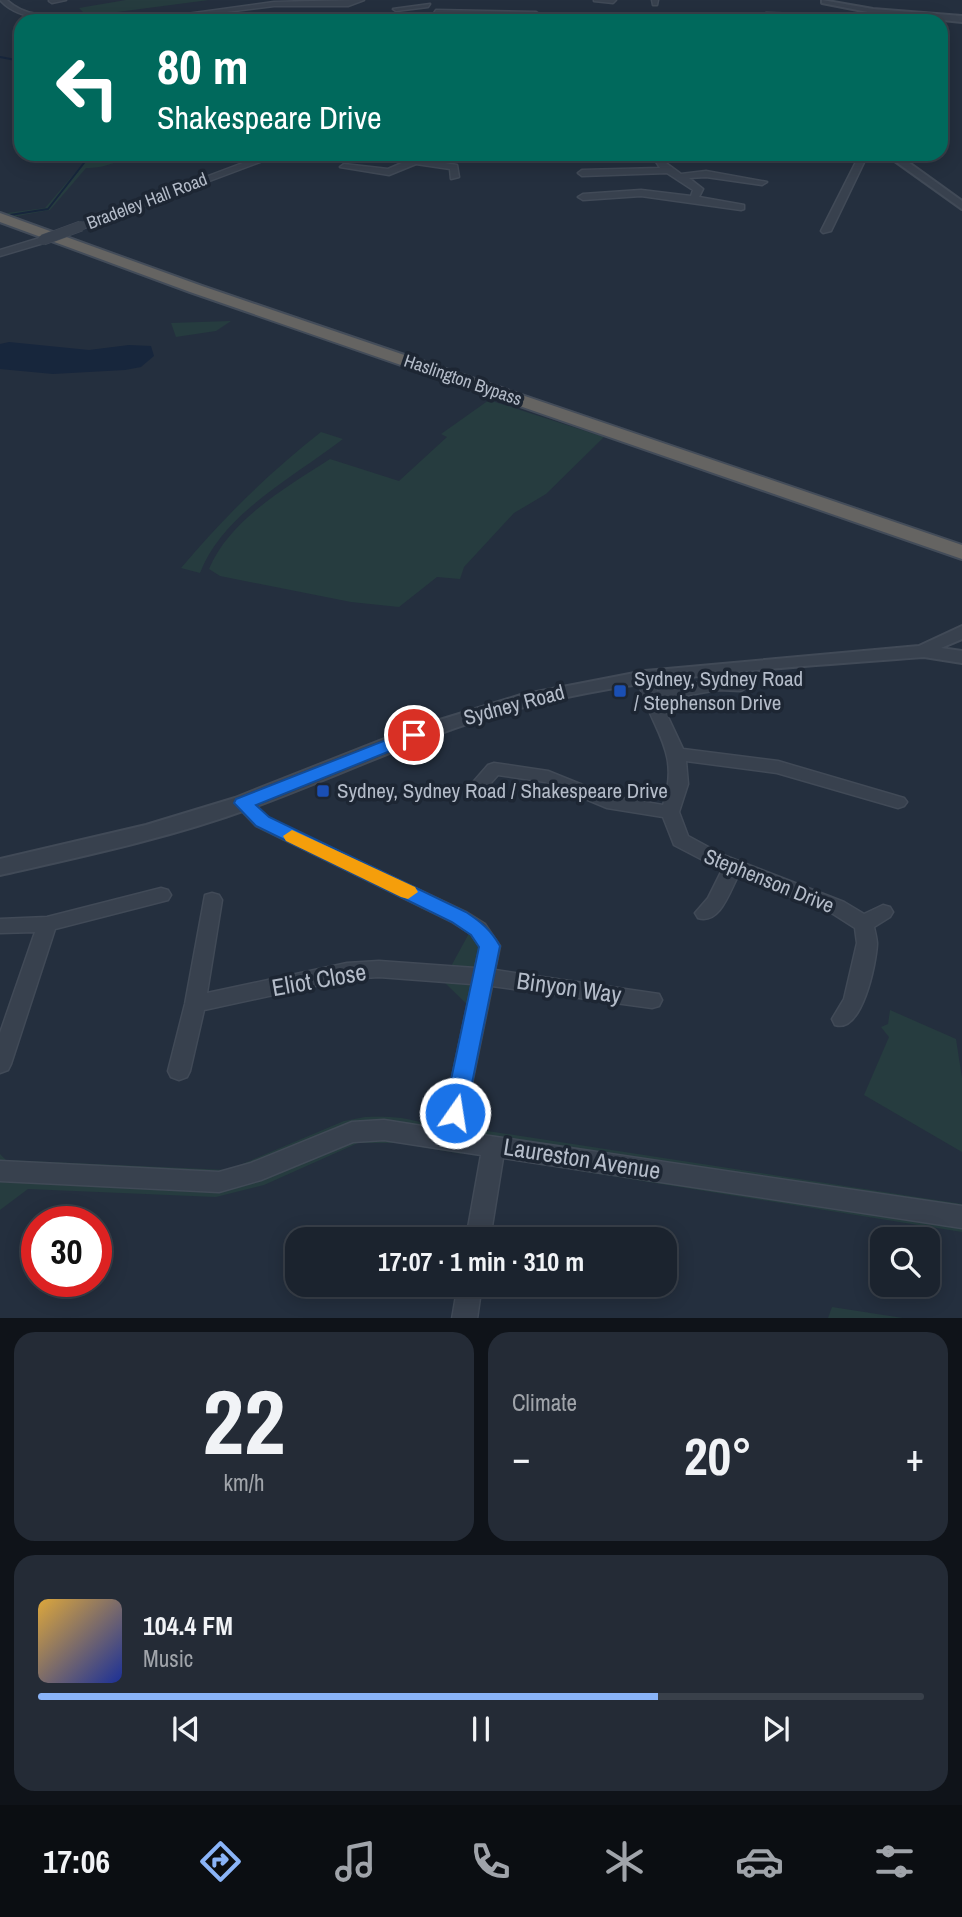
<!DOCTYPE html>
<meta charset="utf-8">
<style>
:root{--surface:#1b232e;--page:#242b36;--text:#f1f3f6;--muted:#a0a4aa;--line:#39404a;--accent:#8ab4f8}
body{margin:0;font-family:"Archivo Narrow",sans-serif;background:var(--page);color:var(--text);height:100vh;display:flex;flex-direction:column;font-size:26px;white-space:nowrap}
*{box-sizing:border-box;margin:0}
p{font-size:23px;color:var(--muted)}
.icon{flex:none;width:38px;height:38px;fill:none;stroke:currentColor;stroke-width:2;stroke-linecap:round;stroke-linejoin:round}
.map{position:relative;height:1318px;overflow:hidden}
.sheet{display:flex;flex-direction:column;gap:14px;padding:14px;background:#0f1319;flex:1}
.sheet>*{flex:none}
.hud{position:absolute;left:14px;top:14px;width:934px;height:147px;border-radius:21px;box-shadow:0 4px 18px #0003,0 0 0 2px var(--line);background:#00695c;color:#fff;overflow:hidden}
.controls{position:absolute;left:870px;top:1227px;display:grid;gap:14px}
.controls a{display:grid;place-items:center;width:70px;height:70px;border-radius:14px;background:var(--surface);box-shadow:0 4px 18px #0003,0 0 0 2px var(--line);font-size:35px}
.speed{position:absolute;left:21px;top:1206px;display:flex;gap:14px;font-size:35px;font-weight:700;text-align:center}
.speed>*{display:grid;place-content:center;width:91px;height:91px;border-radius:50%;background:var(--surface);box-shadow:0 4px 18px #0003,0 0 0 2px var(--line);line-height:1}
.speed .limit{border:10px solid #d22;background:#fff;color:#111}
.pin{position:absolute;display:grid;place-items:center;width:60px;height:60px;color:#fff;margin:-30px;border:4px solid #fff;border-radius:50%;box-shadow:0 2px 7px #0007}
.me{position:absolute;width:77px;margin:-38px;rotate:13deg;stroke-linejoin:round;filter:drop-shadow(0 0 5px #0008)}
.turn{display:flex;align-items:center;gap:24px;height:147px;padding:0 28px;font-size:32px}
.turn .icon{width:91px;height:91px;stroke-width:2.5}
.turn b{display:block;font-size:49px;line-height:60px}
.big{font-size:52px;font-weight:700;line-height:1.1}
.sheet .widget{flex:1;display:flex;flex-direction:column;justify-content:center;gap:10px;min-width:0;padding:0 24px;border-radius:21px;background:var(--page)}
.sheet .dial{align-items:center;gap:0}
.dial b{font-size:91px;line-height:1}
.song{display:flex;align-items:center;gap:21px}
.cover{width:84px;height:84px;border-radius:10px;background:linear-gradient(135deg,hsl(40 70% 55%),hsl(230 70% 35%))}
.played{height:7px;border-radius:4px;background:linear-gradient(90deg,var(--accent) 70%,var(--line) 70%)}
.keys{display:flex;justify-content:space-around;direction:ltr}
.heat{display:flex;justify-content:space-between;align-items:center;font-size:38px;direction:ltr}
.sheet .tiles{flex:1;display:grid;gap:14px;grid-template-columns:1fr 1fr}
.widget:last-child{grid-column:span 2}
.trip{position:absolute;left:285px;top:1227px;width:392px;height:70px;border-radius:21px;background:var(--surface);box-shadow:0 4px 18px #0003,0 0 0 2px var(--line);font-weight:700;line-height:70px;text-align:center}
.tab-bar{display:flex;height:112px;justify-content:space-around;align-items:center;background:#0b0e12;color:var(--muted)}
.tab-bar .icon{width:49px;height:49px}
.tab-bar .current{color:var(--accent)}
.tab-bar b{font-size:32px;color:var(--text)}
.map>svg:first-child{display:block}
.green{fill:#263c3f}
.water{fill:#17263c}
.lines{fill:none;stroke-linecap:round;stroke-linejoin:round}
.stream{stroke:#17263c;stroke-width:2}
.minor-casing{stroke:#414a57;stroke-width:3}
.tertiary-casing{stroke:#414a57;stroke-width:4}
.trunk-casing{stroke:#434c59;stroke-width:4}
.minor{fill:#38414e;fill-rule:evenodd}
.tertiary{fill:#38414e;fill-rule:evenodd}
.trunk{fill:#656462;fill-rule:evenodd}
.minor-bridge-casing{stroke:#414a57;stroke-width:11;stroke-linecap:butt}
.minor-bridge{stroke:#38414e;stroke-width:10}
.route{fill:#1a73e8;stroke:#114b97;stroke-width:2}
.slow{fill:#f59e0b}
.transit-dot{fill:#1a4fb4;stroke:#1d2633;stroke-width:2.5}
.labels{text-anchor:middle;stroke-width:7;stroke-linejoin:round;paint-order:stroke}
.far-street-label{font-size:18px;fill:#b4bcc9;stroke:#1d2633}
.poi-label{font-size:21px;fill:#b4bcc9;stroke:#1d2633;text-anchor:start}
.street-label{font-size:21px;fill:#b4bcc9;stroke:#1d2633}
.near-street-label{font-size:24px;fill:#b4bcc9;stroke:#1d2633}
</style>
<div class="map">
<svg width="962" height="1319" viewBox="0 0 962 1319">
<rect width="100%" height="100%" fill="#242f3e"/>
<g class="green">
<polygon points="126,0 209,0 87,16 79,8"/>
<path d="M 91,154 L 143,154 C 123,158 106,169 86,168 L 50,210 L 12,217 L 7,213 L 45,208 Z"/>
<polygon points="231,321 216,331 176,337 171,323"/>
<path d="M 489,400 L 604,437 L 546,494 L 514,513 L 464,567 L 460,579 L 437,577 L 399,607 L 351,602 L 220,576 L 209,569 C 230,519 287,487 330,459 L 399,481 L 447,437 L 441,434 Z"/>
<path d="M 321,432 L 343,439 C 294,477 223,513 200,573 L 181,568 C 224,517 269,473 321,432 Z"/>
<polygon points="473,926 490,946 478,1015 443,981"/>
<polygon points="890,1010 956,1039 962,1078 962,1152 864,1095 889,1037 881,1027 888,1024"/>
<path d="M 365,1117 C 407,1116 435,1119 462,1154 L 398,1143 L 358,1143 L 264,1185 L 216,1197 L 28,1189 L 0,1210 L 0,1154 L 6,1160 L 228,1170 L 344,1121 Z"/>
<polygon points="475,1129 962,1204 962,1232 517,1161 471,1131"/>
<polygon points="832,1307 903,1318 904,1318 828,1318"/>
</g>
<polygon class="water" points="9,342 89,350 129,345 151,346 154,356 141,367 125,370 53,374 0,369 0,344"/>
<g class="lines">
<g class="stream">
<polyline points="0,57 21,61"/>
<polyline points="10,215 48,209 91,154"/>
</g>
<defs>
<g id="minor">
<path d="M 0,0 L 7,0 C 37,29 85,5 118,21 C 85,21 23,27 0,0 Z"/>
<polygon points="66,0 52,3 49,1 49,0"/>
<polygon points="354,0 364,0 348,6 274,6 155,21 136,21 274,2"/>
<polygon points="616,0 613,3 594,1 594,0"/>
<polygon points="652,0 658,0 657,5 653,5"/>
<polygon points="430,4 428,7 396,11 393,9"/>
<polygon points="436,10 536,12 539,14 536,16 434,13"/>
<polygon points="766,13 834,15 837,17 834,19 769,17 767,21 761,21"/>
<polygon points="615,14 717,17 720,19 715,21 615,18 589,21"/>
<polygon points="264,17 410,19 413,21 262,20"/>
<polygon points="299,154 268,159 84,228 76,226 264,155"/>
<polygon points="414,154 422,154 420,159 457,165 459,177 451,179 450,169 416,164 389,175 340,167 344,164 388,169 411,159"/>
<polygon points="651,154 659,154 666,163 681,174 706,171 767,182 762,185 706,177 689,178 703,189 699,197 744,205 744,209 741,210 641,196 583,200 578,197 583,194 641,190 691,196 693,190 667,173 582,176 578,173 582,170 660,168"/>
<polygon points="860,154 868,154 831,231 823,233 821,231"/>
<polygon points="43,237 47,238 47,242 0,256 0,250"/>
<path d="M 645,672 L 653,677 L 657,691 C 676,687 735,671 749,686 L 741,691 L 718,690 L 660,700 L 683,749 L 778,761 L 904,798 L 907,802 L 904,806 L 898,808 L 777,773 L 686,761 L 688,784 L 679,812 L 688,836 L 723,855 L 844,902 L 864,914 L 883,905 L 890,907 L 893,912 L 890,917 L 874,927 C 875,932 877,939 877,944 C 876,964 862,1034 835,1025 L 832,1019 L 844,999 L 857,943 L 855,928 L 830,912 L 738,876 C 730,891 720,925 698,918 L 695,913 L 708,898 L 722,870 L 674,845 L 663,817 L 607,808 L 545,782 L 498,775 L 483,792 L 471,792 L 468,788 L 488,765 L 494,763 L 548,771 L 610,796 L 663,805 C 682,749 649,728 637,677 Z"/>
<polygon points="243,797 249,799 268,818 466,912 485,924 500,946 495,970 659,994 662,1000 659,1006 652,1008 492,986 462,1132 962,1206 962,1228 503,1158 490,1239 466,1239 481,1155 384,1140 353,1142 261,1180 219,1192 0,1181 0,1161 219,1172 251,1163 352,1122 384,1120 441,1129 472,984 379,977 347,979 204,1010 190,1071 187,1077 179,1080 171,1077 168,1071 185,1004 205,895 212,893 219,895 222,900 207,993 347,963 379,961 475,968 480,947 471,934 452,922 256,826 234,803 237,799"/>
<polygon points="161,888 168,890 171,895 168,900 55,929 11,1064 8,1070 0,1073 0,1033 35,932 0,933 0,919 47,917"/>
<polygon points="458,1284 482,1284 477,1319 452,1319"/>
</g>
<g id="tertiary">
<polygon points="822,0 873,9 962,16 962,22 873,13 822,3"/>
<polygon points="885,154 897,154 962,201 962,209"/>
<path d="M 962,626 L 962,639 L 941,648 L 962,651 L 962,663 L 924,657 C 791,667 654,674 524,707 C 430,731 342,775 251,808 C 169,838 84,856 0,875 L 0,859 L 146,825 L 235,798 L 407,730 L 521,695 L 645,671 L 919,646 Z"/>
</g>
<polygon id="trunk" points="0,213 202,286 962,545 962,559 190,292 0,222"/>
</defs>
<use href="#minor" class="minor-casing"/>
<use href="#tertiary" class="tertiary-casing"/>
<use href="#trunk" class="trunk-casing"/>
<use href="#minor" class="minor"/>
<use href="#tertiary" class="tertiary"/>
<use href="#trunk" class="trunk"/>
<defs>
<polyline id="minor-bridge" points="43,240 81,226"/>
</defs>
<use href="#minor-bridge" class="minor-bridge-casing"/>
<use href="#minor-bridge" class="minor-bridge"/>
</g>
<path class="route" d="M 414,729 L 420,731 L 422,735 L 420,739 L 256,805 L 269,817 L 466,912 C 481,922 491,930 500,946 L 466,1113 L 463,1120 L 455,1123 L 447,1120 L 444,1113 L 479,947 L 471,935 L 452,922 L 256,826 L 234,803 L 236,799 Z"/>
<polygon class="slow" points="292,830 415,887 418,892 408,899 401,897 286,841 283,836"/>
<g class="transit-dot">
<rect x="613" y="684" width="14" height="14" rx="3.5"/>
<rect x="316" y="784" width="14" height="14" rx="3.5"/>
</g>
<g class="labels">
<g class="far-street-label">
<text transform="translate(147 201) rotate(-21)" y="6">Bradeley Hall Road</text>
<text transform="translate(463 380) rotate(19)" y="6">Haslington Bypass</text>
</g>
<g class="poi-label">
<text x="634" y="686">Sydney, Sydney Road<tspan x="634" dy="24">/ Stephenson Drive</tspan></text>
<text x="337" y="798">Sydney, Sydney Road / Shakespeare Drive</text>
</g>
<g class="street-label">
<text transform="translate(514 705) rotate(-15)" y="7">Sydney Road</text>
<text transform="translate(769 881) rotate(22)" y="7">Stephenson Drive</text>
</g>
<g class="near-street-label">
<text transform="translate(319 980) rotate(-10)" y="8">Eliot Close</text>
<text transform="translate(569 988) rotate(8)" y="8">Binyon Way</text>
<text transform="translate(582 1159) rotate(9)" y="8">Laureston Avenue</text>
</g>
</g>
</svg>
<div class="controls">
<a><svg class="icon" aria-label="search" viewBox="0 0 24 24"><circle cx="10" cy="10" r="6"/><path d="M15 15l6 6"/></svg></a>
</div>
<div class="speed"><div class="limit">30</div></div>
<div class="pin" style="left:414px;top:735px;background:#d93025"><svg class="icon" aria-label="arrive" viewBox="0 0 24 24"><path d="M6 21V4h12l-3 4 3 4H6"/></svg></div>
<svg class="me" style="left:455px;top:1113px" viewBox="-20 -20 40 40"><circle r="17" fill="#1a73e8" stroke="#fff" stroke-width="3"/><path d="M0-11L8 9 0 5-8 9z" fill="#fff"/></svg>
<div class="trip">17:07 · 1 min · 310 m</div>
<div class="hud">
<div class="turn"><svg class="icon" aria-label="left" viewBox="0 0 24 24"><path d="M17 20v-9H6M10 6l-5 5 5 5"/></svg><div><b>80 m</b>Shakespeare Drive</div></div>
</div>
</div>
<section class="sheet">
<div class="tiles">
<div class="widget dial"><b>22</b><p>km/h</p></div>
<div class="widget"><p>Climate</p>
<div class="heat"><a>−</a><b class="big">20°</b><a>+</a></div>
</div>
<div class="widget">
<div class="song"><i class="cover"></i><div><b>104.4 FM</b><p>Music</p></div></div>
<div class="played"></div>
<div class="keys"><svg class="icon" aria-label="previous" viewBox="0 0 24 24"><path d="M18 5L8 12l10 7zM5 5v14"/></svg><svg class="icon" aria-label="pause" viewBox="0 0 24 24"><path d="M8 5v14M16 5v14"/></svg><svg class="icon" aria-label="next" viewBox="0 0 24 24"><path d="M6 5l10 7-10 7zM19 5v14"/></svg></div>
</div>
</div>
</section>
<nav class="tab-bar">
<b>17:06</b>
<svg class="icon current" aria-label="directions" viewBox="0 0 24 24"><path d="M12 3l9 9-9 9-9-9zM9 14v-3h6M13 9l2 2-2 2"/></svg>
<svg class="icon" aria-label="music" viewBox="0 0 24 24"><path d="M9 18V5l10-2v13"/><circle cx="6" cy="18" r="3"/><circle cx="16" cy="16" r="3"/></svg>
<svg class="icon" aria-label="phone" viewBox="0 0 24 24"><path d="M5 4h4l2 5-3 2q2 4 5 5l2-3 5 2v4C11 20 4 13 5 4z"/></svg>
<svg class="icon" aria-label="climate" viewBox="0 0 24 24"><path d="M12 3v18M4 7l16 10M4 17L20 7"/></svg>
<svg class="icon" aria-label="car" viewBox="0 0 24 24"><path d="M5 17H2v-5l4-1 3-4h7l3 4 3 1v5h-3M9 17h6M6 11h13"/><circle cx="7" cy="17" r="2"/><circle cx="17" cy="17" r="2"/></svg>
<svg class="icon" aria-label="filters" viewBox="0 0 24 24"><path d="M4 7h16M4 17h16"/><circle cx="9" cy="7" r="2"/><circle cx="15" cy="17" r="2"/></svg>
</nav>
